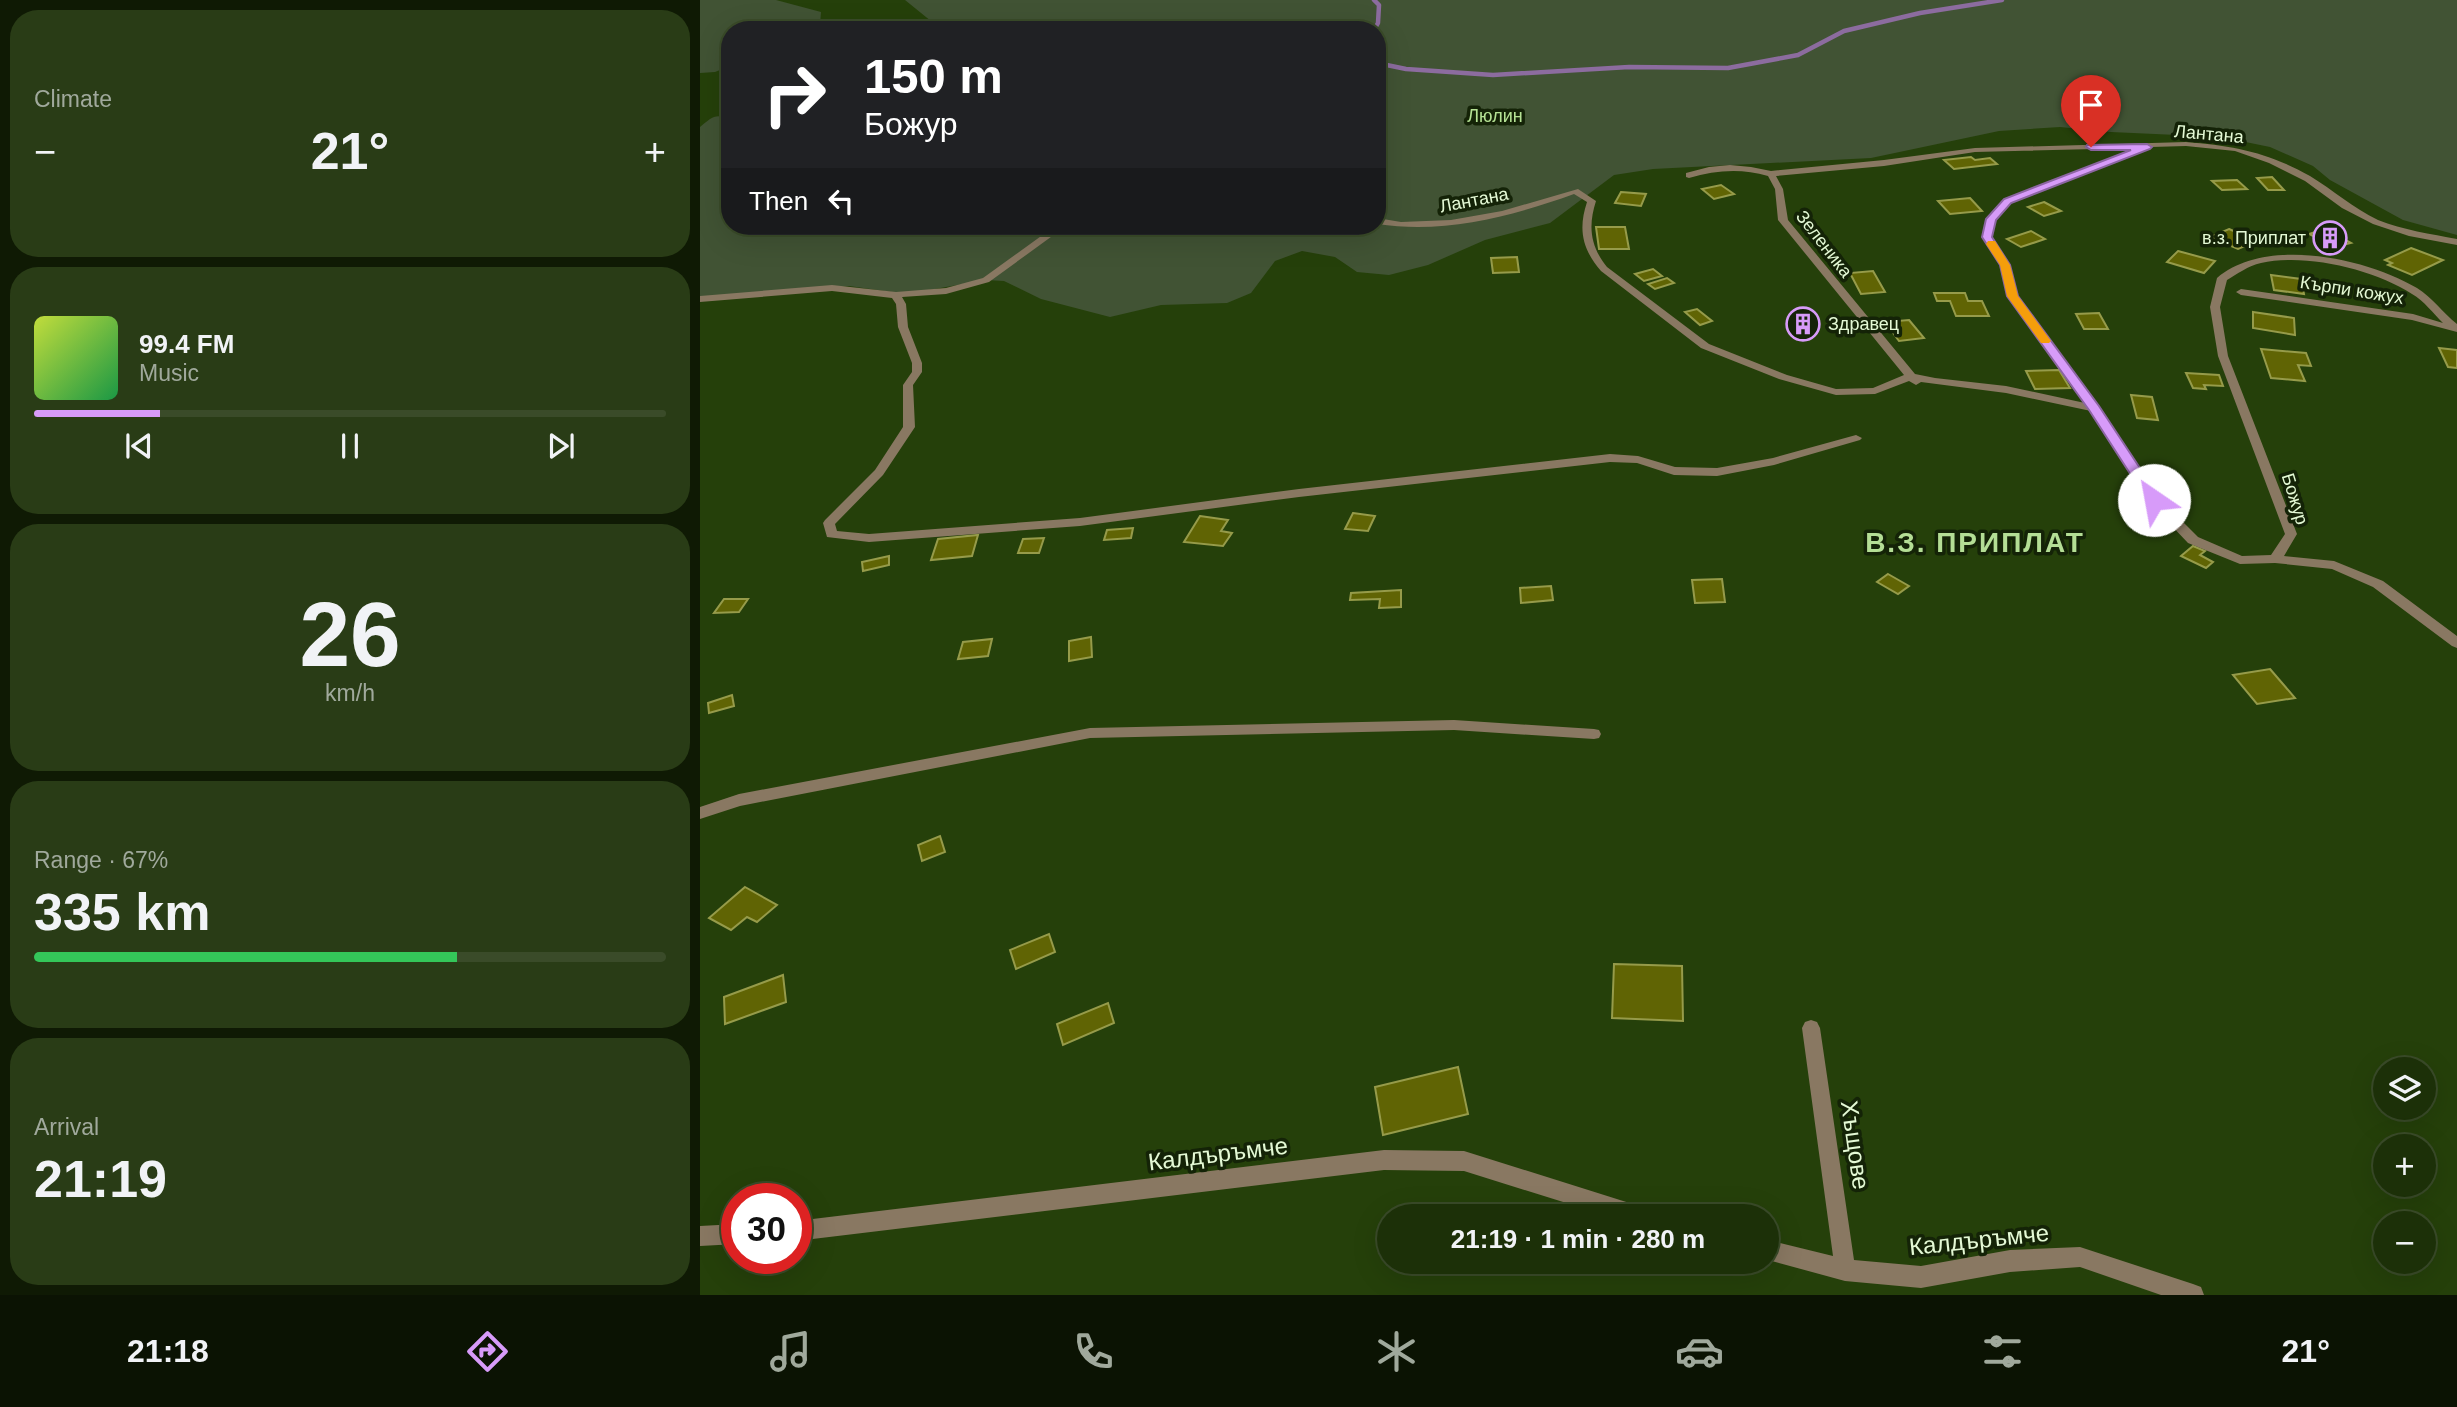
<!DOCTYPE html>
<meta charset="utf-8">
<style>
:root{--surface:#1c3008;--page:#293c16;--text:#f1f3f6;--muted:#a0a99c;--line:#3a4b29;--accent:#d79bf9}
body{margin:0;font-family:Arial,sans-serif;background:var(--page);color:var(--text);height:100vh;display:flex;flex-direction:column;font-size:26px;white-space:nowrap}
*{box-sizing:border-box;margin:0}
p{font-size:23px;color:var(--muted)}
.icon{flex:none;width:38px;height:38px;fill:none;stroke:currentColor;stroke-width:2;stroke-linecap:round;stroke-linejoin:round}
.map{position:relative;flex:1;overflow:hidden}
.panel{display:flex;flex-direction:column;gap:10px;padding:10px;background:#0f1a04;width:700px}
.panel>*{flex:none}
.top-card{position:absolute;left:21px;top:21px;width:665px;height:214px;border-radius:28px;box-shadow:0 7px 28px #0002,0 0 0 2px var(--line);background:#202124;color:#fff;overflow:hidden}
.fabs{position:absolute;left:1673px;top:1057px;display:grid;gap:14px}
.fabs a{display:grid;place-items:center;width:63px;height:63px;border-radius:50%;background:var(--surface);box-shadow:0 7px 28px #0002,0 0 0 2px var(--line);font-size:35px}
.speed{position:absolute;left:21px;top:1183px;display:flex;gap:14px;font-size:35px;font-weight:700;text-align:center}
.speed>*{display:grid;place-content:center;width:91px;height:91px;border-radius:50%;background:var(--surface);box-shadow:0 7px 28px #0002,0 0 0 2px var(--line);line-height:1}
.speed .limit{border:10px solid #d22;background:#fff;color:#111}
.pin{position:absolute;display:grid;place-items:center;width:60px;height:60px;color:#fff;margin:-72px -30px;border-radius:50% 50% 50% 0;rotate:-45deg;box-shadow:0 0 7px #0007}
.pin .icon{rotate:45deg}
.me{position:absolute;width:77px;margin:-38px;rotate:327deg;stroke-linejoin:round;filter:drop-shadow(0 0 5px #0008)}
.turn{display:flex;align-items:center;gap:24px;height:147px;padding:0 28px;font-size:32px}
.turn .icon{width:91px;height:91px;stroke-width:2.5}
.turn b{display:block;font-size:49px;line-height:60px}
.then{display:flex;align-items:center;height:66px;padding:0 28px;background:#0003;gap:14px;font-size:26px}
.big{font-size:52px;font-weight:600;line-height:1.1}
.panel .tile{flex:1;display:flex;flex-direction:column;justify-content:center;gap:10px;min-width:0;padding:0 24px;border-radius:28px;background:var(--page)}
.panel .dial{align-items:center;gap:0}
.dial b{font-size:91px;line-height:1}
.song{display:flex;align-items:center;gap:21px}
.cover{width:84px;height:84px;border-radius:10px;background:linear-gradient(135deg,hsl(70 70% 55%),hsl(140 70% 35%))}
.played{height:7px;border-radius:4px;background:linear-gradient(90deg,var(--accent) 20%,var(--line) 20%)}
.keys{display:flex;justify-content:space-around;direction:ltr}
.heat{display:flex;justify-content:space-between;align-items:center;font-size:38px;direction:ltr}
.charge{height:10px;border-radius:5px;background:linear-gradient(90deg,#34c759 67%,var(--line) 0)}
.trip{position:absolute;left:677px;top:1204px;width:402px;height:70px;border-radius:35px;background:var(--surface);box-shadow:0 7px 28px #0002,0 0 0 2px var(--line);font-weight:600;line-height:70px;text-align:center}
.tab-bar{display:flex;height:112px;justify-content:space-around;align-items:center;background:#0b1303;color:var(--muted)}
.tab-bar .icon{width:49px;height:49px}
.tab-bar .current{color:var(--accent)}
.tab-bar b{font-size:32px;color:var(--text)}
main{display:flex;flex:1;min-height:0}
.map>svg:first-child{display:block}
.green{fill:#415334}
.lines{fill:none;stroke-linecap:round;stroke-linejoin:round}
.stream{stroke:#8c6c9f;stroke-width:4.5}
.building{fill:#606404;stroke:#969b4a;stroke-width:2}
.street{fill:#897862;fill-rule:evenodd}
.route{fill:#d79bf9;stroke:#8c65a2;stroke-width:2}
.slow{fill:#f59e0b}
.labels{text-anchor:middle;stroke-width:7;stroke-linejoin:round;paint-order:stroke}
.far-park-label{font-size:18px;fill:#b5e294;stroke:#142307}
.far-street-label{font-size:18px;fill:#e4f9d5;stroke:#142307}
.far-poi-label{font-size:18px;fill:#e4f9d5;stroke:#142307;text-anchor:end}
.near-street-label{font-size:24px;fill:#e4f9d5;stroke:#142307}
.district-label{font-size:28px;font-weight:bold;letter-spacing:2px;fill:#b4de95;stroke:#142307}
</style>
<main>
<section class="panel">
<div class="tile"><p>Climate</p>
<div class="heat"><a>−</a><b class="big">21°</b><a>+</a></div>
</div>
<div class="tile">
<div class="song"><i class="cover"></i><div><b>99.4 FM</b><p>Music</p></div></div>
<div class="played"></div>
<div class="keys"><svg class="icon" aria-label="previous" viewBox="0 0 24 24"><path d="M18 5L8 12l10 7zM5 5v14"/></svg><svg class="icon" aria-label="pause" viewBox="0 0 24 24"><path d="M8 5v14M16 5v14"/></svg><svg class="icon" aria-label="next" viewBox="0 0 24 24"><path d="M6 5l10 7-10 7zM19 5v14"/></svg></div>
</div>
<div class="tile dial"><b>26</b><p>km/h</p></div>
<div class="tile"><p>Range · 67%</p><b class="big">335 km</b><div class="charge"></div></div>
<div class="tile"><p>Arrival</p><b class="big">21:19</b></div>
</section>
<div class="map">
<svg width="1757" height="1295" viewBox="0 0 1757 1295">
<rect width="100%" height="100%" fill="#25400a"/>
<g class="green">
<polygon points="0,0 76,0 121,12 120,25 155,30 30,30 30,66 15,72 0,73"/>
<path d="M 205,0 L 1757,0 L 1757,235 L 1703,220 L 1630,180 L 1613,166 L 1570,147 L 1521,137 L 1411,132 L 1360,127 L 1299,131 L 1171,158 L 953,169 L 914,175 L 850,223 L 785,240 L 728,265 L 689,275 L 657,272 L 635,257 L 602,251 L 575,261 L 551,293 L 527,303 L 461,305 L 410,317 L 341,299 L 304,281 L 286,280 L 206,294 L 149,286 L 0,298 L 0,127 C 11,118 16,112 30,120 L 30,226 L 677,226 L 677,30 L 242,30 Z"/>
</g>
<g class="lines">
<g class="stream">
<polyline points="674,0 679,5 678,23 674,30"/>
<polyline points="677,63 706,69 793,75 929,67 1028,68 1098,55 1144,31 1220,13 1302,0"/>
</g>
</g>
<g class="building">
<polygon points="1271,157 1275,160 1290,158 1297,164 1254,169 1244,160"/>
<polygon points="1572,177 1584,190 1568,190 1557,178"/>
<polygon points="1537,180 1547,189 1522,190 1512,181"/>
<polygon points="1021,185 1034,194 1014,199 1002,189"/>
<polygon points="921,192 946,194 941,206 915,203"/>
<polygon points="1270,198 1282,211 1250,214 1238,201"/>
<polygon points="1344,202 1361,211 1344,216 1328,207"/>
<polygon points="896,227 925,227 929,249 899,249"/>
<polygon points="1529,229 1557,241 1538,249 1510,237"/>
<polygon points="1625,229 1651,243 1635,247 1609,234"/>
<polygon points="1331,231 1345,239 1321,247 1307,239"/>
<polygon points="1711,248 1743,260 1712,275 1688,265 1692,263 1685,260"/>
<polygon points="1478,251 1515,261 1504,273 1467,262"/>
<polygon points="817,257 819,272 793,273 791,258"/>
<polygon points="953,269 962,276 944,281 935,274"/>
<polygon points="1173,271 1185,292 1161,294 1150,273"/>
<polygon points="1571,275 1601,279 1604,294 1574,290"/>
<polygon points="967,278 974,283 955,289 948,284"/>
<polygon points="1234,293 1265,293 1268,301 1282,301 1289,316 1256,316 1250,301 1237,301"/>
<polygon points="997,309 1012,321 1000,325 985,312"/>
<polygon points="1553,312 1594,318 1595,335 1553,328"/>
<polygon points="1399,313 1408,329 1384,329 1376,314"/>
<polygon points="1104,315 1117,331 1102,334 1089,317"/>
<polygon points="1209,320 1224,338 1199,341 1185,322"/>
<polygon points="1739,348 1757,350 1757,368 1748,367"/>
<polygon points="1561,349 1606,353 1611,366 1598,365 1605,381 1571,378"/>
<polygon points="1359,370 1370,388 1335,389 1326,371"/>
<polygon points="1486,373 1519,375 1523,386 1504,385 1506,389 1493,388"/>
<polygon points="1431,395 1452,397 1458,420 1437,418"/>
<polygon points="653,513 675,516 668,531 645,529"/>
<polygon points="500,516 528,520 521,531 532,533 523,546 484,542"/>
<polygon points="433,528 431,538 404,540 407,530"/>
<polygon points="278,535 272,556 231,560 238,539"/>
<polygon points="344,538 339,553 318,553 323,539"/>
<polygon points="1493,546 1505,551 1500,555 1513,562 1506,568 1481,556"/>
<polygon points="189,556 189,565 163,571 162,562"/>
<polygon points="1188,574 1209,586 1198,594 1177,582"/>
<polygon points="1022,579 1025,602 995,603 992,580"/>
<polygon points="851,586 853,600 821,603 820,588"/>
<polygon points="701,590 701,607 679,608 680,599 650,600 651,593"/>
<polygon points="24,599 48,599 39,612 14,613"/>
<polygon points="391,637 392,657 369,661 369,641"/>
<polygon points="292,639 288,656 258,659 263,642"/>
<polygon points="1570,669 1595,698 1557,704 1533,675"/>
<polygon points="32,695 34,706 9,713 8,703"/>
<polygon points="240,836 245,852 222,861 218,845"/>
<polygon points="45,887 77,905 57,922 47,917 31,930 9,918"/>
<polygon points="349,934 355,952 316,969 310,950"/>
<polygon points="914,964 982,966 983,1021 912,1018"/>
<polygon points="83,975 86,1002 25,1024 24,997"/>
<polygon points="408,1003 414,1023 363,1045 357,1024"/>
<polygon points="758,1067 768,1114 683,1135 675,1087"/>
</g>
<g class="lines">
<g class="street">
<path d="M 1486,142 C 1534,146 1567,152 1610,176 C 1633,190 1653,208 1678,220 C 1703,230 1731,234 1757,239 L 1757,245 L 1709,236 L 1673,224 L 1642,208 L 1605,181 L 1569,163 L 1535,151 L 1486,146 L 1451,147 L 1311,203 L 1295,220 L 1292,237 L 1310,265 L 1318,296 L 1399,407 L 1459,498 L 1498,537 L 1542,556 L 1571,555 L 1585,534 L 1518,356 L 1510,307 L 1517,278 C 1566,236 1666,258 1717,288 C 1732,297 1743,313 1757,324 L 1757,332 L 1712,320 L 1541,295 L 1536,292 L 1541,289 L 1713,314 L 1743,323 C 1733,313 1724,301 1712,294 C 1673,269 1606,253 1561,263 C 1548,266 1537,274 1527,280 L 1520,307 L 1528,356 L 1597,534 L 1584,556 L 1634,561 L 1683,581 L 1757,636 L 1757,648 L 1752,646 L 1673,587 L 1632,569 L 1575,563 L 1540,564 L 1488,543 L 1450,503 L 1391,411 L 1306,393 L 1221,382 L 1216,385 L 1209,381 L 1175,394 L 1136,395 L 1079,379 L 1001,348 L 901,271 C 882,249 878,229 887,202 L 874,194 C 810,217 745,234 677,224 L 677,218 L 701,222 L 751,220 L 802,211 L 878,189 L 896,201 C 888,226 890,246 907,267 L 1009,344 L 1087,375 L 1136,389 L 1173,388 L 1204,375 L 1078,220 L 1075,189 L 1068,176 C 1041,168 1016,170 989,178 L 986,177 L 986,173 L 1009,167 L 1030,165 L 1051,167 L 1071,171 L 1184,160 L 1275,148 ZM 1437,148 L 1305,199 L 1286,219 L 1282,237 L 1300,265 L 1308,296 L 1385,403 L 1306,386 L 1235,378 L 1215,374 L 1088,220 L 1083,189 L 1076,176 L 1184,166 L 1275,152 Z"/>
<polygon points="355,226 366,226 289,282 246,294 202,297 206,304 208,327 222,363 222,372 213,385 215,427 183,475 135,524 137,531 169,534 380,518 599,489 910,454 938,456 975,467 1017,468 1073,458 1156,435 1162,438 1160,440 1074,465 1017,476 974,475 937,463 910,462 599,497 380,526 169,542 127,537 123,523 125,520 175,470 203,427 203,385 212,372 212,363 198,327 196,304 192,298 132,291 0,302 0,296 132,285 196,292 246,288 283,278"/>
<polygon points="754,720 894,729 899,730 901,734 899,738 894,739 754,730 390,738 40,806 0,819 0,807 39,794 390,728"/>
<polygon points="1111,1020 1117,1022 1120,1028 1154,1260 1221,1266 1310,1250 1380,1247 1493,1284 1501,1287 1504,1295 1461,1295 1380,1267 1310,1272 1221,1288 1145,1281 1068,1260 1068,1240 1133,1256 1102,1028 1105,1022"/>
<polygon points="684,1150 764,1151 939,1206 946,1209 949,1216 908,1216 764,1171 684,1170 96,1241 96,1221"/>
<polygon points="37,1224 37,1244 0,1246 0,1226"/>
</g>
</g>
<polygon class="route" points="1447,144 1452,147 1450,149 1311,203 1296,220 1292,237 1310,265 1318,296 1399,406 1461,500 1454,505 1449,503 1389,410 1307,296 1300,265 1282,237 1286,219 1304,199 1431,150 1391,150 1386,147 1387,145"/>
<polygon class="slow" points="1288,241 1295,241 1310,265 1318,296 1351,341 1349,343 1341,343 1307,296 1300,265 1286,244"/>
<defs>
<symbol id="building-ring" viewBox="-11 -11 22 22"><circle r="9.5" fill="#142307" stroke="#d79bf9" stroke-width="1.5"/><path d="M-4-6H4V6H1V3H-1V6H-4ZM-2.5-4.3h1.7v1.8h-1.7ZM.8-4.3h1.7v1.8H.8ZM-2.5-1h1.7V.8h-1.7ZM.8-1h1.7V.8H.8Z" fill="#d79bf9"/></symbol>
</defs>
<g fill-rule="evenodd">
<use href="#building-ring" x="1611" y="219" width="38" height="38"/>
<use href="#building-ring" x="1084" y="305" width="38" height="38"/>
</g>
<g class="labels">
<g class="far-park-label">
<text x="795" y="122">Люлин</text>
</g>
<g class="far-street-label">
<text transform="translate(1509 134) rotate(5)" y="6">Лантана</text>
<text transform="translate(774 200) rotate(-11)" y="6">Лантана</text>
<text transform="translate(1124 244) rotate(52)" y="6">Зеленика</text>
<text transform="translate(1652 290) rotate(9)" y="6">Кърпи кожух</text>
<text transform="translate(1595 499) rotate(73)" y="6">Божур</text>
</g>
<g class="far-poi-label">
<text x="1606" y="244">в.з. Приплат</text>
<text x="1128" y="330" text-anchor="start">Здравец</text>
</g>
<g class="near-street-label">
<text transform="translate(1155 1145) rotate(82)" y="8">Хъщове</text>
<text transform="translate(518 1154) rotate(-7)" y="8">Калдъръмче</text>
<text transform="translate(1279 1240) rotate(-6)" y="8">Калдъръмче</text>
</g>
<g class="district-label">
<text x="1275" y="552">В.З. ПРИПЛАТ</text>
</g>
</g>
</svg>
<div class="fabs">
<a><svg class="icon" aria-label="layers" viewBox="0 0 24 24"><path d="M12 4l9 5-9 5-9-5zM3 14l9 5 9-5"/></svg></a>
<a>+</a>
<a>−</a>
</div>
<div class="speed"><div class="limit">30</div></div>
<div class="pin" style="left:1391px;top:147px;background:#d93025"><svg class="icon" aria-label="arrive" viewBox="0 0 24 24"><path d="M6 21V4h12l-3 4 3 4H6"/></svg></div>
<svg class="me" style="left:1454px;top:500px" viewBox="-20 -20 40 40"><circle r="19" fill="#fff"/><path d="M0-13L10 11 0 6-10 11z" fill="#d79bf9"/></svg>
<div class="trip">21:19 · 1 min · 280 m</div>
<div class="top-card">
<div class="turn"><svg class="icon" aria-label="right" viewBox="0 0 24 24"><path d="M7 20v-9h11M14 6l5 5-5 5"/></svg><div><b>150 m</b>Божур</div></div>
<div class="then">Then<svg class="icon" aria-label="left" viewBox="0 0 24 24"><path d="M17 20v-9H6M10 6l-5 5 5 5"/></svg></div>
</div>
</div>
</main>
<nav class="tab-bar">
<b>21:18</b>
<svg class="icon current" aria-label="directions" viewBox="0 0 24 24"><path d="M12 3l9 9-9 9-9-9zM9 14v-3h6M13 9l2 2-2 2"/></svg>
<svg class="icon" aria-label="music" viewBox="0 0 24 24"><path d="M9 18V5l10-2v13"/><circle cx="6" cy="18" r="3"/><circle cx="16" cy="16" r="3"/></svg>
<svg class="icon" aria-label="phone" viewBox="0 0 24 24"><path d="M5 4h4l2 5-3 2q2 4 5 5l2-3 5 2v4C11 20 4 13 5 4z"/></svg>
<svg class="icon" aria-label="climate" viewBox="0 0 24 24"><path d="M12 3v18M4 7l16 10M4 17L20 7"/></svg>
<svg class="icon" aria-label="car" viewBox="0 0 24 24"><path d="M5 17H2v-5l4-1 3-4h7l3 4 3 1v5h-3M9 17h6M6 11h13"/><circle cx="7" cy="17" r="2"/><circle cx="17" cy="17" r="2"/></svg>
<svg class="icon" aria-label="filters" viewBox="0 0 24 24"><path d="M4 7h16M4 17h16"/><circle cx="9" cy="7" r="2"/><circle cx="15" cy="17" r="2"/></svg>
<b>21°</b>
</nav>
